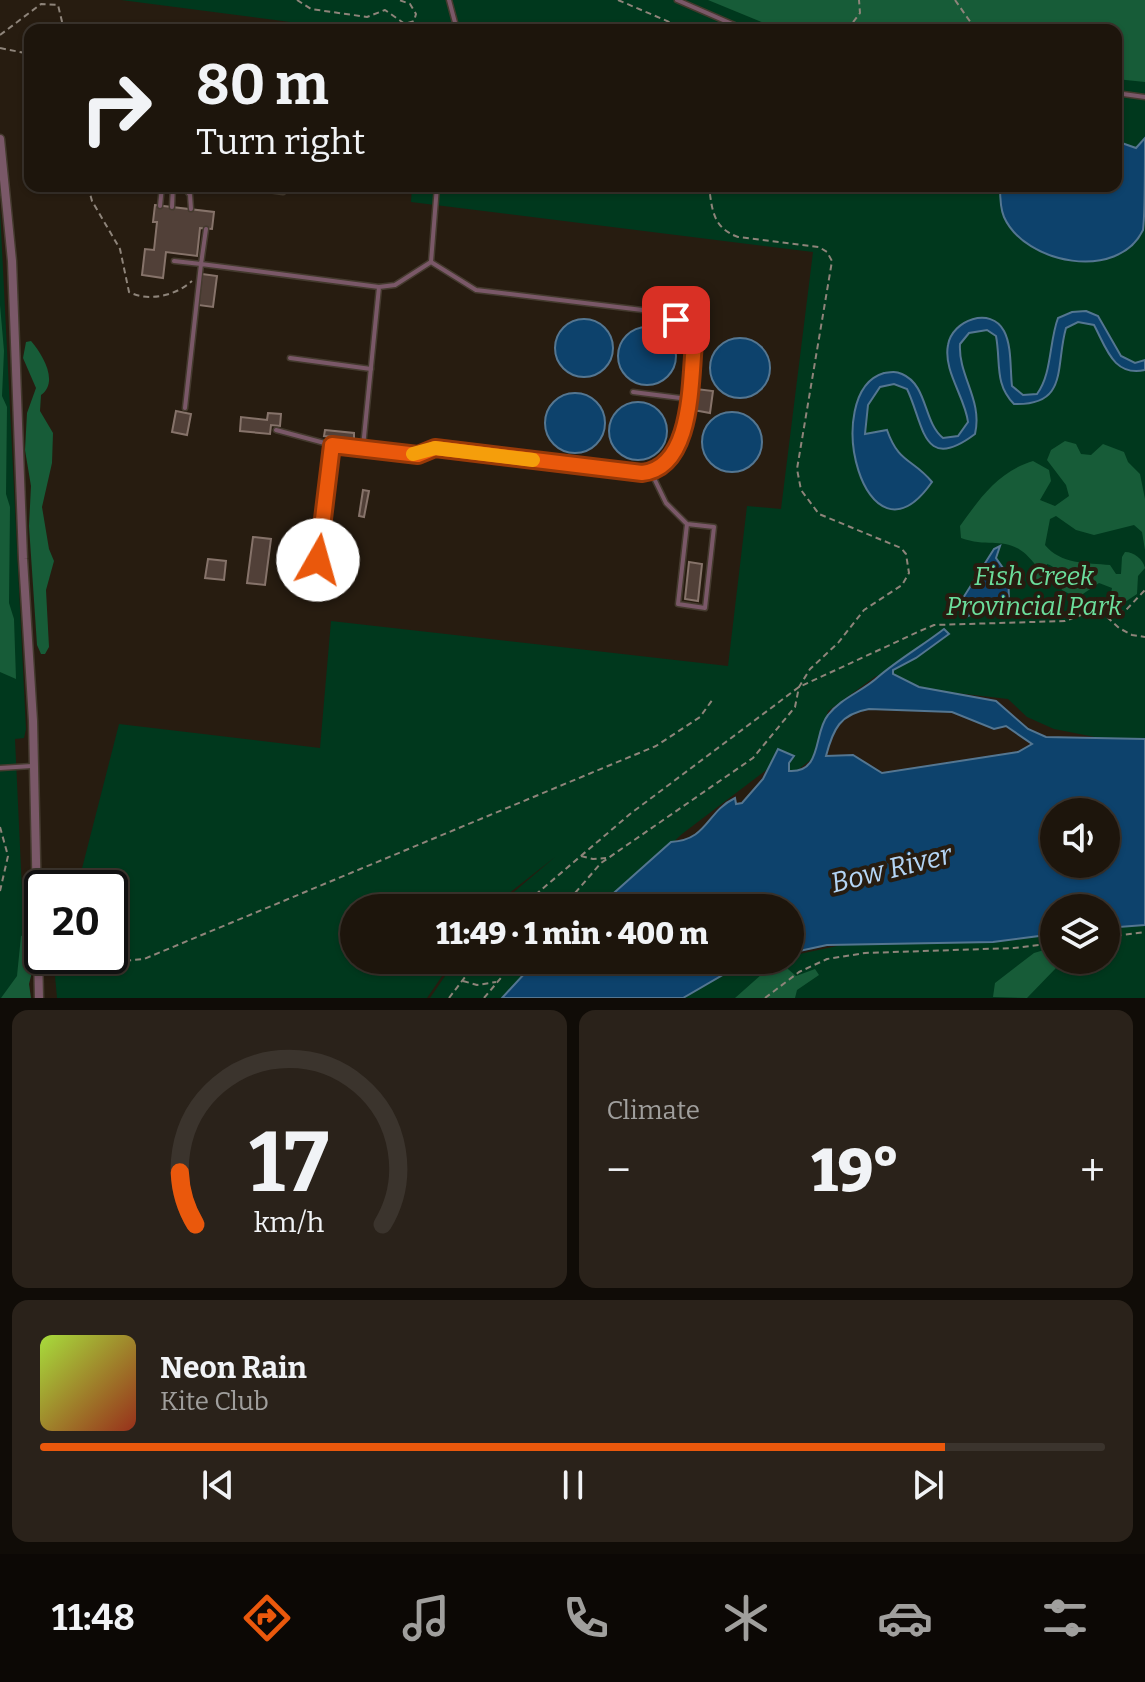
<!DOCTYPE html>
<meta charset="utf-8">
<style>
:root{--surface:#1d150c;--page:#2a221a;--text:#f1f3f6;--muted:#a09f9d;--line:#3b342d;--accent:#ea580c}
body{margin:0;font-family:Bitter,serif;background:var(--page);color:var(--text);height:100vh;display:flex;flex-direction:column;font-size:30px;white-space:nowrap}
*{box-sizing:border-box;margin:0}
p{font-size:26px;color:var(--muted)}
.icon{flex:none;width:44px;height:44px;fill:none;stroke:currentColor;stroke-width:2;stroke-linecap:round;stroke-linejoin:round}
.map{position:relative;height:998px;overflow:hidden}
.drawer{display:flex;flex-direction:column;gap:12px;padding:12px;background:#100c07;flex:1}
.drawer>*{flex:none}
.guide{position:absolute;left:24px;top:24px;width:1098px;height:168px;border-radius:16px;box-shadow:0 2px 6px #0004,0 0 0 2px var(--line);background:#1d150c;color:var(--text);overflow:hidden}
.buttons{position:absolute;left:1040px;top:798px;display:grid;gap:16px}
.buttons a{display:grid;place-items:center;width:80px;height:80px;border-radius:50%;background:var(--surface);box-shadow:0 2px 6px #0004,0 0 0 2px var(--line);font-size:40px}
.speed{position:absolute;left:24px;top:870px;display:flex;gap:16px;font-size:40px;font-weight:700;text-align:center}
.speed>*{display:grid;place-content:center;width:104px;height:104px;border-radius:50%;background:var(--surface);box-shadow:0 2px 6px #0004,0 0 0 2px var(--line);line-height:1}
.speed .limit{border:4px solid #111;border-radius:12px;background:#fff;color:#111}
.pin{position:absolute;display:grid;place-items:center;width:68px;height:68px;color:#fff;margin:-34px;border-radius:16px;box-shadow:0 4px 12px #0006}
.me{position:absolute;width:88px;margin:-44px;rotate:7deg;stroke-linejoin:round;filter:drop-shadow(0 0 6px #0008)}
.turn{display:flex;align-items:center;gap:28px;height:168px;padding:0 40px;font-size:36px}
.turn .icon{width:104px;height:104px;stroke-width:2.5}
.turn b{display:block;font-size:56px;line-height:68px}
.big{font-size:60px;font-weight:800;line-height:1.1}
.drawer .card{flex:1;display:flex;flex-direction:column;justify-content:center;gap:12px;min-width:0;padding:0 28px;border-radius:16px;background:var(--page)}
.drawer .dial{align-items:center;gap:0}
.dial svg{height:208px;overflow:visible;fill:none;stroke:var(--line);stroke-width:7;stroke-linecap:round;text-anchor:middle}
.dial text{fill:var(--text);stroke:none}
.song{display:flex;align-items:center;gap:24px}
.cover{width:96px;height:96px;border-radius:12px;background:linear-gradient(135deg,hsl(80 70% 55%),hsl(10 70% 35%))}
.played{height:8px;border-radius:4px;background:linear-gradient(90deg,var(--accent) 85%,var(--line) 85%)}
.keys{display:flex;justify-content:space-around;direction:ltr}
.heat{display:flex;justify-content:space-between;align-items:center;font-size:44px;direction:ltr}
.drawer .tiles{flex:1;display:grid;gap:12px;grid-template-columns:1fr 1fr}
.card:last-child{grid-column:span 2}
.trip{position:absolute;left:340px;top:894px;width:464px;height:80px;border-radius:40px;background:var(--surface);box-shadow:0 2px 6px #0004,0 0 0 2px var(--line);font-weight:800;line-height:80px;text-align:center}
.tabs{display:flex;height:128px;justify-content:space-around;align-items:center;background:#0c0805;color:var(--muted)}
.tabs .icon{width:56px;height:56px}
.tabs .on{color:var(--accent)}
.tabs b{font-size:36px;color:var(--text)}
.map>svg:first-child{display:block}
.green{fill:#00381d}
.forest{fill:#175c38}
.water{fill:#0d426c;stroke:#547691;stroke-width:2;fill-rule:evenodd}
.building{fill:#514038;stroke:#86736a;stroke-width:2}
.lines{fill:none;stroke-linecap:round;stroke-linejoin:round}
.lane-casing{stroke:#443a2e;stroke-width:7}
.street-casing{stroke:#443a2e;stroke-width:11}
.path{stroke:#8e847a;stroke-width:2;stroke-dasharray:6 4;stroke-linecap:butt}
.lane{stroke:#7a5868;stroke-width:4}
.street{stroke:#7a5868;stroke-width:8}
.route-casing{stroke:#983908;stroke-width:20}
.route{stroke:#ea580c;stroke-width:14}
.slow{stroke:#f59e0b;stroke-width:14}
.labels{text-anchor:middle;stroke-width:8;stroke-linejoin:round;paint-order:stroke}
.park-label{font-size:26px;font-style:italic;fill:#6bde9c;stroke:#271c10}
.water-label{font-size:28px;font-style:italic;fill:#b4d5f5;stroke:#271c10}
</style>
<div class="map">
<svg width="1145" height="998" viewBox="0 0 1145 998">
<rect width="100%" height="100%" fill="#271c10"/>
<g class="green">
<polygon points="121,0 1145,0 1145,742 1110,740 1054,729 1027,717 1008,699 930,690 892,676 876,676 828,711 813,758 794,773 777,762 682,834 603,908 495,908 555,857 490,908 354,908 354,960 453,960 427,998 57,998 54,965 57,956 110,956 110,888 77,888 119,724 320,748 331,621 728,666 747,506 781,509 813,252 411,202 412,186 1116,186 1116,30 351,30"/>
<polygon points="0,209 26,729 24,738 15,739 27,998 0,998"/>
<path d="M 1106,913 L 1145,915 L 1145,998 L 683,998 C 714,977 752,960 790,960 L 790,956 L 861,941 L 1054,920 L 1054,960 L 1106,960 Z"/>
<polygon points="456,960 546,960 509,998 430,998"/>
</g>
<g class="forest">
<polygon points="708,0 1145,0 1145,82 1116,79 1116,30 781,30"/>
<polygon points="0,305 4,351 2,396 7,407 6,494 10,507 9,603 14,619 16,679 0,672"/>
<path d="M 31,341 C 43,355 59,382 41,395 L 40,411 L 53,433 L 52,463 L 42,507 L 49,549 L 54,561 L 46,590 L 49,647 L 45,654 L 41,654 L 37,645 L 29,526 L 31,486 L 25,450 L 27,413 L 36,388 L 23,358 L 26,342 Z"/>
<path d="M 1065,441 L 1076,444 L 1081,454 L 1091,455 L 1103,444 L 1124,452 L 1128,462 L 1140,474 L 1145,499 L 1145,550 L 1142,532 L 1134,525 L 1094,535 L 1076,530 L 1056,516 L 1050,519 L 1045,545 C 1060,564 1087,563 1110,565 L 1116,574 L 1121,574 L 1122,557 L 1125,552 C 1134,552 1143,559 1145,568 L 1138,576 L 1137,594 L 1122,604 L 1117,613 L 1109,605 L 1112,588 L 1099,583 L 1077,598 L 1062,590 C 1056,580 1063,569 1047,564 L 1046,568 L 1051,579 L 1049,586 L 1033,579 L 1037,567 C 1011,531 994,550 961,538 L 960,526 C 981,497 998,472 1033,461 L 1049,470 L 1051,481 L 1040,500 L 1055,506 L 1069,496 L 1066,485 L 1047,460 L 1051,450 Z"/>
<polygon points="25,935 28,947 23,953 32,972 29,984 31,998 1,998 17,976 21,936"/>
<polygon points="1054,947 1054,960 1101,960 1086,966 1076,961 1056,968 1027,998 993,997 995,983 1034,953"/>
<polygon points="781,963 796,976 815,969 819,975 797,990 795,998 735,998 770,967"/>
</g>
<g class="water">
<path d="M 1145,138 C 1145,157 1145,216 1143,230 C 1118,282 1025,264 1004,217 C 1000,208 1000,195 1000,186 L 1116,186 L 1116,141 L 1136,148 Z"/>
<path d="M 1086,311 L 1098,316 L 1121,356 L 1135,363 L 1145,360 L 1145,370 C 1113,377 1106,347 1094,325 L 1078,322 L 1066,328 C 1055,366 1069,406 1014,404 C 994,384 1001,362 996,336 L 987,330 L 969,333 L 960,344 C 958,376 983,400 975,434 C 922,474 924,424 907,389 L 894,384 L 880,387 L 868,405 L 865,434 L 887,430 C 899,464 912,458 932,482 C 865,578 819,392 884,373 C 891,372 895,371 902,374 C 928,385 923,422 943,438 L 958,436 L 968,422 C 965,397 943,371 948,345 C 952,320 991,306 1004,331 C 1012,346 1010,369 1012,386 L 1023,395 L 1037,394 C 1052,374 1049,342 1058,318 L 1072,312 Z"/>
<circle cx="584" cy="348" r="29"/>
<circle cx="647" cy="356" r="29"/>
<circle cx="740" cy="368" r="30"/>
<circle cx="575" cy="423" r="30"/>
<circle cx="638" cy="431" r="29"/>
<circle cx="732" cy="442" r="30"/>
<polygon points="1000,546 996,558 1008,575 1009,598 1004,603 965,617 961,612 963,598 994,549"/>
<path d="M 944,629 L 949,634 L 916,658 L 893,670 L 893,674 L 919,687 L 996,701 L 1028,729 L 1046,737 L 1145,739 L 1145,925 L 1106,928 L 1106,908 L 1054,908 L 1054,934 L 993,942 L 827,945 L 790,953 L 790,908 L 597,908 L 671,842 C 708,840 706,812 735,798 L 736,804 L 742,803 L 763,779 L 778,749 L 794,756 L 789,763 L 789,771 C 823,773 813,733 828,715 C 841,698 863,691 878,677 C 899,659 922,646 944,629 ZM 869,709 L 952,712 L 994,729 L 1006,726 L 1032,744 L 1018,752 L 882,773 L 853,755 L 826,756 C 833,729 840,714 869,709 ZM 1054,812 L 1106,812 L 1106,864 L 1054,864 Z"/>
<polygon points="537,960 764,960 728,972 683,998 502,998"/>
</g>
<g class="building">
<polygon points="155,205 214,212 212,229 200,228 197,256 166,252 163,278 142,275 145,249 154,250 157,222 153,222"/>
<polygon points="202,274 217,276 213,307 198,305"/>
<polygon points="696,389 713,391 710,413 693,410"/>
<polygon points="176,411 191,414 187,435 172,432"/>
<polygon points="268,413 281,414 280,426 271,425 270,434 240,431 241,417 267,420"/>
<polygon points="325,430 354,433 354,439 324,436"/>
<polygon points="363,490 369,491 364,517 359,516"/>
<polygon points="253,537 271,539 265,585 247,583"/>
<polygon points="208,559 226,561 224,580 205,578"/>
<polygon points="689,562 702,564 698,601 685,599"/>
</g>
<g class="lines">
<defs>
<g id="lane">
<polyline points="449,0 457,30"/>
<polyline points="677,0 746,30"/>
<polyline points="1116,93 1145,97"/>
<polyline points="183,186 190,195 191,209"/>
<polyline points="239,186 283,192"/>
<polyline points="160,206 162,186"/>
<polyline points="172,207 173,186"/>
<polyline points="174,261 201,264 206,229"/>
<polyline points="431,262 437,186"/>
<polyline points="290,358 371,369"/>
<polyline points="633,392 688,399"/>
<polyline points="185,408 201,264 379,287"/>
<path d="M 276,430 L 332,445 L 418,455 L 435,448 L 651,472 C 695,448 690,388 694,344 L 676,320 L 659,312 L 476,290 L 431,262 L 395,285 L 379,287 L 363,447"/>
<polyline points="651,472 666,503 687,524 714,527 705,608 678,604 687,524"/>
<polyline points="315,587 332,445"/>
<polyline points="0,768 32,766"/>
</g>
<polyline id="street" points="0,139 12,261 23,559 33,721 39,998"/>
</defs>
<use href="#lane" class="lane-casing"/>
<use href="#street" class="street-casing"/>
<g class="path">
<polyline points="297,0 311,9 367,17 385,10 405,24 414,21 416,14 410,4 399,0"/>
<polyline points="618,0 688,30"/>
<polyline points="955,0 976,30"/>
<polyline points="847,30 860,13 859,0"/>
<polyline points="0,35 41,4 58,5 64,30"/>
<polyline points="0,48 30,54"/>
<path d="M 88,186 L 92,201 L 120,249 L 129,292 C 149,302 175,296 192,281"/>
<polyline points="977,186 978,194"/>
<polyline points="1108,616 1125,611 1145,590"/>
<polyline points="0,827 8,856 0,891"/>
<polyline points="581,856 593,859 606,858"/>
<polyline points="520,908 630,814 799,687 920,631 934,625 1065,621 1089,612 1107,617 1119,628 1132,635 1145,637"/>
<path d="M 562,908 L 601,863 L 753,758 L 795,707 L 799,687 L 810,669 L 838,643 L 864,610 L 902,585 L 909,573 L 906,554 L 901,548 L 819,514 L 801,490 L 797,469 L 832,261 L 827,252 L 819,247 L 738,237 C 713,228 712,210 709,186"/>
<polyline points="1106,937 1145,932"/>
<polyline points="66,956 99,963 144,959 656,746 700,717 713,699"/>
<polyline points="463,981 477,985 496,982"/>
<polyline points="449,998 478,960"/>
<polyline points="484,998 516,960"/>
<polyline points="765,998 799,972 827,959 865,953 1014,948 1054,943"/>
</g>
<use href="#lane" class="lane"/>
<use href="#street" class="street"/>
</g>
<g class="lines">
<defs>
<path id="route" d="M 318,560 L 332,445 L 418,455 L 435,448 L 642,473 C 693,468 690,382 694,344 L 676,320"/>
</defs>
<use href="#route" class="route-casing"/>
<use href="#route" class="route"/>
<polyline class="slow" points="413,454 435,448 533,460"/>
</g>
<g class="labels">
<g class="park-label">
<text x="1034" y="585">Fish Creek<tspan x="1034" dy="30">Provincial Park</tspan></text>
</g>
<g class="water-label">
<text transform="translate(891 868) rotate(-14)" y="10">Bow River</text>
</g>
</g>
</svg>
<div class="buttons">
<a><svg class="icon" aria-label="sound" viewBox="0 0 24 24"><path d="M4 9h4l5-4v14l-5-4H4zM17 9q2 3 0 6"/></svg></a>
<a><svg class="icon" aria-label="layers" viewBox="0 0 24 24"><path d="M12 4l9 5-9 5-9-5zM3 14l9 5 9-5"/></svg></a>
</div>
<div class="speed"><div class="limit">20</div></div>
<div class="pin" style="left:676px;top:320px;background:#d93025"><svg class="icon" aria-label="arrive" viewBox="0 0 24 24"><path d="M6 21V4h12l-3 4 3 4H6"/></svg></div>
<svg class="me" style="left:318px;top:560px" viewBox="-20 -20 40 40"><circle r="19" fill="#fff"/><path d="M0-13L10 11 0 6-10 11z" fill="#ea580c"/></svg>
<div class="trip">11:49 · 1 min · 400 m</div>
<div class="guide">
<div class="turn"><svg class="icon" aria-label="right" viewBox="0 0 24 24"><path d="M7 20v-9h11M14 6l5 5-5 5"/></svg><div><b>80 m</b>Turn right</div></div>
</div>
</div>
<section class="drawer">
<div class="tiles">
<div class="card dial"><svg viewBox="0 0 100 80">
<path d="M14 69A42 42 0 1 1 86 69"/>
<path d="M14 69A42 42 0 0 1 8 49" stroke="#ea580c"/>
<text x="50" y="56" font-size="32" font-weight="700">17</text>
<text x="50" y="72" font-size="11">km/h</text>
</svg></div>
<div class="card"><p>Climate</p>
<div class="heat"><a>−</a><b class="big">19°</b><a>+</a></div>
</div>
<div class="card">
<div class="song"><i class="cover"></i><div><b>Neon Rain</b><p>Kite Club</p></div></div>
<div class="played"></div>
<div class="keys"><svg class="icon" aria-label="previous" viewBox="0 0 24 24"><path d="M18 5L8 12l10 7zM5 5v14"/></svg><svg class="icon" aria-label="pause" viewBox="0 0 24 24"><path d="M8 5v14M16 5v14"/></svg><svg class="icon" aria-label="next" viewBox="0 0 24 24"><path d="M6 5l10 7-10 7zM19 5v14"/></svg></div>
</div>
</div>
</section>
<nav class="tabs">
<b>11:48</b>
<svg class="icon on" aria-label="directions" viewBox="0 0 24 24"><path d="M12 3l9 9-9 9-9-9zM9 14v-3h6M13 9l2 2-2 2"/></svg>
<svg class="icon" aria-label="music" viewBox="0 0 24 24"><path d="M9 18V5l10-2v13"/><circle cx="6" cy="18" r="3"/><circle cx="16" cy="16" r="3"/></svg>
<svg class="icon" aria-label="phone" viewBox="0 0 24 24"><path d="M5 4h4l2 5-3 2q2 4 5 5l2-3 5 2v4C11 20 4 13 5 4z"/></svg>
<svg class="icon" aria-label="climate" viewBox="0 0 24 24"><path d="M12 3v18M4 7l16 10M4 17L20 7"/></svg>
<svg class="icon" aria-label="car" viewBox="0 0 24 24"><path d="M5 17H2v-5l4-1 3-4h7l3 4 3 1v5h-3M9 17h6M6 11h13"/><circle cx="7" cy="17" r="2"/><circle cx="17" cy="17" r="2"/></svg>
<svg class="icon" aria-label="filters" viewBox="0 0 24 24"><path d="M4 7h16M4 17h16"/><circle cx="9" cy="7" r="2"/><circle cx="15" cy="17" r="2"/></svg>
</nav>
